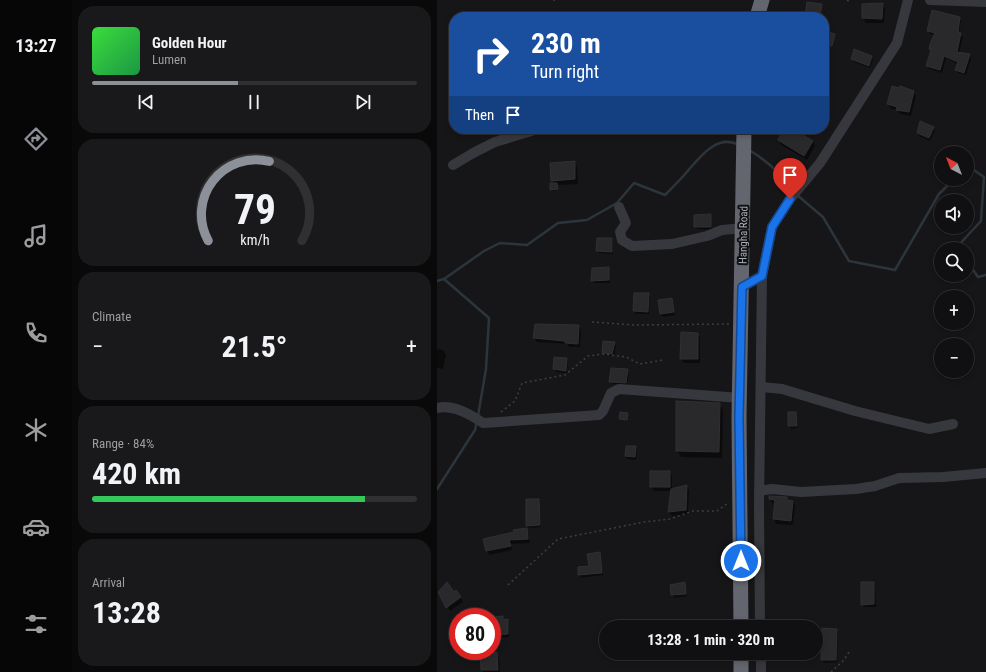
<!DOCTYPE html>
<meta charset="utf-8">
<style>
:root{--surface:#101012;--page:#19191b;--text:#f1f3f6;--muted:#9c9d9f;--line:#303032;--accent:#8c9099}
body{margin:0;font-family:"Roboto Condensed",sans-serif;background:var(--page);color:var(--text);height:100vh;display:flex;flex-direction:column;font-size:15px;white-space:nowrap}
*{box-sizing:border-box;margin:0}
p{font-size:13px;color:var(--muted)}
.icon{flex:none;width:22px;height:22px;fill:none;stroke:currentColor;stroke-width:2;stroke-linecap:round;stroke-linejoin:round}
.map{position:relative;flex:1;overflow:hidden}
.drawer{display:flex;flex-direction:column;gap:6px;padding:6px;background:#09090a;width:365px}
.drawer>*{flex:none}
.hud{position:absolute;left:12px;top:12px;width:380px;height:122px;border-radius:16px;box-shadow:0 2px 6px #0003,0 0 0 1px var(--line);background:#1a4fa0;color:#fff;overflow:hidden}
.needle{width:26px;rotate:318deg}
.controls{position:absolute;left:497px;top:146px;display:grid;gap:8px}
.controls a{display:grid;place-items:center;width:40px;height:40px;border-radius:50%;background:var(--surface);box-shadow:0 2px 6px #0003,0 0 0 1px var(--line);font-size:20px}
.speed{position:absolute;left:12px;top:608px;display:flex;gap:8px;font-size:20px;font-weight:700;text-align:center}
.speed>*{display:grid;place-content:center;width:52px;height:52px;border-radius:50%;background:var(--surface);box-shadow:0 2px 6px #0003,0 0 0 1px var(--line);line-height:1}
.speed .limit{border:6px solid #d22;background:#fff;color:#111}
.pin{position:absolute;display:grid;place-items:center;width:34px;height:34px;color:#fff;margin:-41px -17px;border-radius:50% 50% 50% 0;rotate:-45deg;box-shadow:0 0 4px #0007}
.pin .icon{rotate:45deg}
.me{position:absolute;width:44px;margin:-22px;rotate:0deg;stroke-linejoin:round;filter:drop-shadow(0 0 3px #0008)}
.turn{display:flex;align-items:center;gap:14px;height:84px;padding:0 16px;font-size:18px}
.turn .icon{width:52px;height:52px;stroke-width:2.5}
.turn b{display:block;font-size:28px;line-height:34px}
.then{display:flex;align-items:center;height:38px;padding:0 16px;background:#0003;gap:8px;font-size:15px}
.big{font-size:30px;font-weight:700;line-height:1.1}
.drawer .card{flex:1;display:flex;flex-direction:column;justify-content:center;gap:6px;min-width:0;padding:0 14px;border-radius:16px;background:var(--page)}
.drawer .dial{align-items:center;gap:0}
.dial svg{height:104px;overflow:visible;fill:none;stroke:var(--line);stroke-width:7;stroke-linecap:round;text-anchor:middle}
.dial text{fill:var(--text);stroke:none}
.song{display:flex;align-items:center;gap:12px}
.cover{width:48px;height:48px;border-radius:6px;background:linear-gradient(135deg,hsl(120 70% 55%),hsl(140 70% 35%))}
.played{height:4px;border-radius:2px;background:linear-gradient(90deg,var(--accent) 45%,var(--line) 45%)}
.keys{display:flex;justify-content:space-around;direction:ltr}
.heat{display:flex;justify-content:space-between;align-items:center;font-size:22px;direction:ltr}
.charge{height:6px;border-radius:3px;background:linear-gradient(90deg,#34c759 84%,var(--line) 0)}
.trip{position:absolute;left:162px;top:620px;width:224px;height:40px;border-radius:20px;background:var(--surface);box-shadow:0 2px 6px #0003,0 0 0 1px var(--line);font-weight:700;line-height:40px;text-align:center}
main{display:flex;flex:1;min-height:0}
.tabs{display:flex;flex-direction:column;width:72px;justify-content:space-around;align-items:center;background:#060607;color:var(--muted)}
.tabs .icon{width:28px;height:28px}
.tabs .on{color:var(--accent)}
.tabs b{font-size:18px;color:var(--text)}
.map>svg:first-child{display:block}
.shadow{fill:#0007}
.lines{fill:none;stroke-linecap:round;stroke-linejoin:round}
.stream{stroke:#2c353c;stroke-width:2.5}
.building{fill:#29292c;stroke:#303034}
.path{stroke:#3d3f44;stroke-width:1.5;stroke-dasharray:2 3;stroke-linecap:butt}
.minor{stroke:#37383d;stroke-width:10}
.highway{stroke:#63666e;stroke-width:15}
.route-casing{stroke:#114b97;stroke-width:10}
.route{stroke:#1a73e8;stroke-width:7}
.labels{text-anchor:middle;stroke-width:4;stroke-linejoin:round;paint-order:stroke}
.street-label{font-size:11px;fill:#a8adb8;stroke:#111113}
</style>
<main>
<nav class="tabs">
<b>13:27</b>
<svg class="icon on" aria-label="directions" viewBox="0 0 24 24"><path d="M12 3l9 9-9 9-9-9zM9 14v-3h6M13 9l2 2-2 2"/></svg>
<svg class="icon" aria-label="music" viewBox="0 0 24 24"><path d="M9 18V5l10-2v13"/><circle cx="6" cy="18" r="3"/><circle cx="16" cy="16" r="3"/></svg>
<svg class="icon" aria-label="phone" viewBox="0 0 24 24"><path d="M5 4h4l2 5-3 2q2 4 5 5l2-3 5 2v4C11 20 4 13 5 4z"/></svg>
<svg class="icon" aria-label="climate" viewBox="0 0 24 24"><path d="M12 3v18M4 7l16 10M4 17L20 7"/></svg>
<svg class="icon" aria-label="car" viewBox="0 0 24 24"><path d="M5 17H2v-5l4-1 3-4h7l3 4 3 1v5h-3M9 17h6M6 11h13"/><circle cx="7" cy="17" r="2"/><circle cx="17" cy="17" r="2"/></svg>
<svg class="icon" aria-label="filters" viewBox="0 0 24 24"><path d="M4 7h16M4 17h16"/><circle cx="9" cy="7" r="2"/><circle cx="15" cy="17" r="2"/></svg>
</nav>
<section class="drawer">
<div class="card">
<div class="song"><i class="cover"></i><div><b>Golden Hour</b><p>Lumen</p></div></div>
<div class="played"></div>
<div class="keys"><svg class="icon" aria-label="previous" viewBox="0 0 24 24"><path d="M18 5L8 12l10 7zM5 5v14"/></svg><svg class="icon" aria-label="pause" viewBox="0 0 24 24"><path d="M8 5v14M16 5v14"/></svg><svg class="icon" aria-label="next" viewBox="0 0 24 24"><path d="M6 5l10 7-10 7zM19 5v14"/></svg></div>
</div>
<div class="card dial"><svg viewBox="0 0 100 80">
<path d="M14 69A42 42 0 1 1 86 69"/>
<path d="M14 69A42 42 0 0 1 61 8" stroke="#8c9099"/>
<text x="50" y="56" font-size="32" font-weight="700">79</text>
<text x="50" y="72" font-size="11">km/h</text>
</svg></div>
<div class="card"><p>Climate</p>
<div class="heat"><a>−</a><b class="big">21.5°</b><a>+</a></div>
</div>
<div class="card"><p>Range · 84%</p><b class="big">420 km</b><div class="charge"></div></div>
<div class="card"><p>Arrival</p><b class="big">13:28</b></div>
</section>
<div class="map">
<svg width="549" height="672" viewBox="0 0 549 672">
<rect width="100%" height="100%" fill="#161618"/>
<g class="shadow">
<polygon points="445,4 448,9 447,23 429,23 426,18"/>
<polygon points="384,5 384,17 369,17"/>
<polygon points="347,14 355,15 356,17 346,17"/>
<polygon points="522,18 524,21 522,34 526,37 522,53 533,55 534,58 529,75 521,73 519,70 521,64 509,58 505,73 492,69 490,66 494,52 493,49 498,35 493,34 491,31"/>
<polygon points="387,23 391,26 388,35 387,34"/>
<polygon points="434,57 436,60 433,68 417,62 416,59"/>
<polygon points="476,91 479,96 474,116 463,114 461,110 454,109 451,104"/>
<polygon points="496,128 498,130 493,141 482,136 481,133"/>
<polygon points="348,129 354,129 376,141 378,146 370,160 344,145 342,140"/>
<polygon points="138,162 140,167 141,184 120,185 120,190 115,191 117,184 114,163"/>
<polygon points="273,215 275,230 260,229 258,226"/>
<polygon points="175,239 176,242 176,254 162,253 160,251"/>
<polygon points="172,268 173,283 157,283 155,280"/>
<polygon points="211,294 213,297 212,314 199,314 197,311"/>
<polygon points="234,299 238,315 226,317 224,314"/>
<polygon points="99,325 142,326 144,330 143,347 132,347 130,344 100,342 97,338"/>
<polygon points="261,334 263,338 263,363 247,363 244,358"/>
<polygon points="177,343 179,346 177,356 168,355 166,352"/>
<polygon points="0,349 6,350 9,355 6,369 0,368"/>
<polygon points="129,359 131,362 130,373 119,372 117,369"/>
<polygon points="190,370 192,373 190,385 175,384 173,381"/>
<polygon points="282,404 286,410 285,458 244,457 240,451"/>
<polygon points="359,413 361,428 354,429 352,426"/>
<polygon points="198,447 200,450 199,460 190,459 189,456"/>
<polygon points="233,472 235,476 235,489 250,486 252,491 251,514 235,516 232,512 235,491 217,491 214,487"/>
<polygon points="350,498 351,501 356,501 358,506 356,525 339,524 337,519 338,504 335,503 333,499"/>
<polygon points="101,500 104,527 92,528 90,525"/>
<polygon points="89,529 93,543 74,544 75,550 52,555 47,540"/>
<polygon points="162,553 166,575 144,578 142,568 153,567"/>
<polygon points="436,583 438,586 439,607 427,607 425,604"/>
<polygon points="247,584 250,596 237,598 234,586"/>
<polygon points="2,592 17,593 23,597 26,602 13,611"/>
<polygon points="65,617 72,623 72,637 59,638 57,618"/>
<polygon points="386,629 399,630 401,633 400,662 387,663 385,660"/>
<polygon points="60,653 62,658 63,672 46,672 45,670"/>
</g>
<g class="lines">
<g class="stream">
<path d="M 312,150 C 329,160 345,175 357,191"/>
<polyline points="360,195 386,217 412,261 458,270 502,194 517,179"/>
<polyline points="521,249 520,247 544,221 547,177 531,166 530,167"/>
<polyline points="530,261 541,277 549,275"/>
<polyline points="7,279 52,318 49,369 41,416"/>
<path d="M 0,281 L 7,279 L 47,251 L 63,243 L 90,245 L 121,223 L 150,220 L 180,203 L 197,183 L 228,195 C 235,188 243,180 249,173 C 262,158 280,133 302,145"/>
<polyline points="0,489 38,430 40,421"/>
</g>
</g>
<g class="building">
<polygon points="370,2 385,4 383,17 368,17"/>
<polygon points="446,3 445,19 425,18 425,4"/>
<polygon points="495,10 523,17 521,32 524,33 520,52 533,54 527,73 518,70 521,62 507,56 503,70 489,66 494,50 492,49 493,44 498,33 490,31"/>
<polygon points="391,32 398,34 395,46 389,44"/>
<polygon points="417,49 435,56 432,66 414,59"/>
<polygon points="455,86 462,88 463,86 477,91 472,112 459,110 460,107 450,104"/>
<polygon points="483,121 497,127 492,138 480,133"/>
<polygon points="346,129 356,129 376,141 367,156 341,140"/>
<polygon points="138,161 138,179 114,181 113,163"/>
<polygon points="113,183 120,183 121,189 113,190"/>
<polygon points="274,214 274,227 257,227 257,215"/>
<polygon points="160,238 175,238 175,252 159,251"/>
<polygon points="172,267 172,280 154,281 155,268"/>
<polygon points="197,293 212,293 211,312 196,311"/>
<polygon points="235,298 237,312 223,314 221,300"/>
<polygon points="98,324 142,325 141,344 128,343 128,341 96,338"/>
<polygon points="244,332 261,333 261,359 243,359"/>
<polygon points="166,341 178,342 175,354 165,353"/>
<polygon points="117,357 130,358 129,371 116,369"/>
<polygon points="174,368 191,369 189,383 172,382"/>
<polygon points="239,401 283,403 282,452 239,451"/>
<polygon points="183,412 191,413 190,420 182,419"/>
<polygon points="351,412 359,412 360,426 351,426"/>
<polygon points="189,446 199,446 198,457 188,456"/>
<rect x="213" y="471" width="20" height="16"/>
<polygon points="250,485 249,510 231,512 234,489"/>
<polygon points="332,496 350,497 350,500 356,501 354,521 336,519 338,500 332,499"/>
<polygon points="89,499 102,499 103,525 89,526"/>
<polygon points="90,528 91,539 72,540 74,546 49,551 46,539 77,532 76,530"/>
<polygon points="163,552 165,573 141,575 141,567 152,566 150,554"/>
<polygon points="10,582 17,592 19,590 24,597 9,608 1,592"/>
<polygon points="248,582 249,594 234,595 233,585"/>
<polygon points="424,582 437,582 437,604 424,605"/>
<polygon points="66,616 66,620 71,619 71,634 56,635 56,617"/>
<polygon points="385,628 400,629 399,660 384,660"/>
<polygon points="60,652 61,670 44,670 43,653"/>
</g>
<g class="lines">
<g class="path">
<polyline points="410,0 414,3"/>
<polyline points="117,1 117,0"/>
<polyline points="155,322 198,325 293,324"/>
<polyline points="64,412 78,401 85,383 128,375 151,356 166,354 189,357 203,364 226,360"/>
<polyline points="71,585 121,539 207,522 233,519 256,511 280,511 291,503"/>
<polyline points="394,672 407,660 412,652"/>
</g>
<g class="minor">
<polyline points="493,0 549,2"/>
<polyline points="16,165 38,152 58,142 101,129"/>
<polyline points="182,207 189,223 183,232 185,240 195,246 235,244 270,236 285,230 306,228"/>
<polyline points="305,287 325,276 335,227 353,199 383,163 460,43 471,0"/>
<polyline points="324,387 345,389 418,411 492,429 516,424"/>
<path d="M 0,408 C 16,404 33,414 46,423 L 162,415 L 166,411 L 174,393 L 182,389 L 304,398"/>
<polyline points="322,491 335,489 364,492 419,489 438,486 462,478 506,477 549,473"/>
<polyline points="323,627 322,505 325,276"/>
<polyline points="324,653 324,672"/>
</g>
<g class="highway">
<polyline points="320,17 325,0"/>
<polyline points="304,627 302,417 307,129"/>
<polyline points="304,653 304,672"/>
</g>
</g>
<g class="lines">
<defs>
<polyline id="route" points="304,561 302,417 305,287 325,276 335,227 353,199"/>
</defs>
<use href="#route" class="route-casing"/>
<use href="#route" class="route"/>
</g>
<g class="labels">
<g class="street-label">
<text transform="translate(306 235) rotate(-89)" y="4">Hangha Road</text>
</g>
</g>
</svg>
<div class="controls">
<a><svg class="needle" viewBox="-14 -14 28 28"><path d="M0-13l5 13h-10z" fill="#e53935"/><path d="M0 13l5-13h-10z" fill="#9c9d9f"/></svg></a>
<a><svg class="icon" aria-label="sound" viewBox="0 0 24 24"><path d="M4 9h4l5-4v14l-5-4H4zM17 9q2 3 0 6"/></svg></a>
<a><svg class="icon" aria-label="search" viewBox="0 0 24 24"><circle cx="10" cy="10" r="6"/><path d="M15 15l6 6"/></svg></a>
<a>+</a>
<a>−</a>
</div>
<div class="speed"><div class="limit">80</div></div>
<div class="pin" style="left:353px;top:199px;background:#d93025"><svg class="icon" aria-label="arrive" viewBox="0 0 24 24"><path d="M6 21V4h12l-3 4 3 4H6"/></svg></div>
<svg class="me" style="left:304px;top:561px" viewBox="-20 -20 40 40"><circle r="17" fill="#1a73e8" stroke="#fff" stroke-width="3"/><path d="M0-11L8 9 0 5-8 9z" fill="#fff"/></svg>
<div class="trip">13:28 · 1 min · 320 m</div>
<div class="hud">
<div class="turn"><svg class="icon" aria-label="right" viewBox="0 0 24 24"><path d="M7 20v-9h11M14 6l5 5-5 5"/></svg><div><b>230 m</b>Turn right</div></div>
<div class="then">Then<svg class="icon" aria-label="arrive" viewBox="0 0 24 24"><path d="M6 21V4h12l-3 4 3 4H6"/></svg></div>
</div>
</div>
</main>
